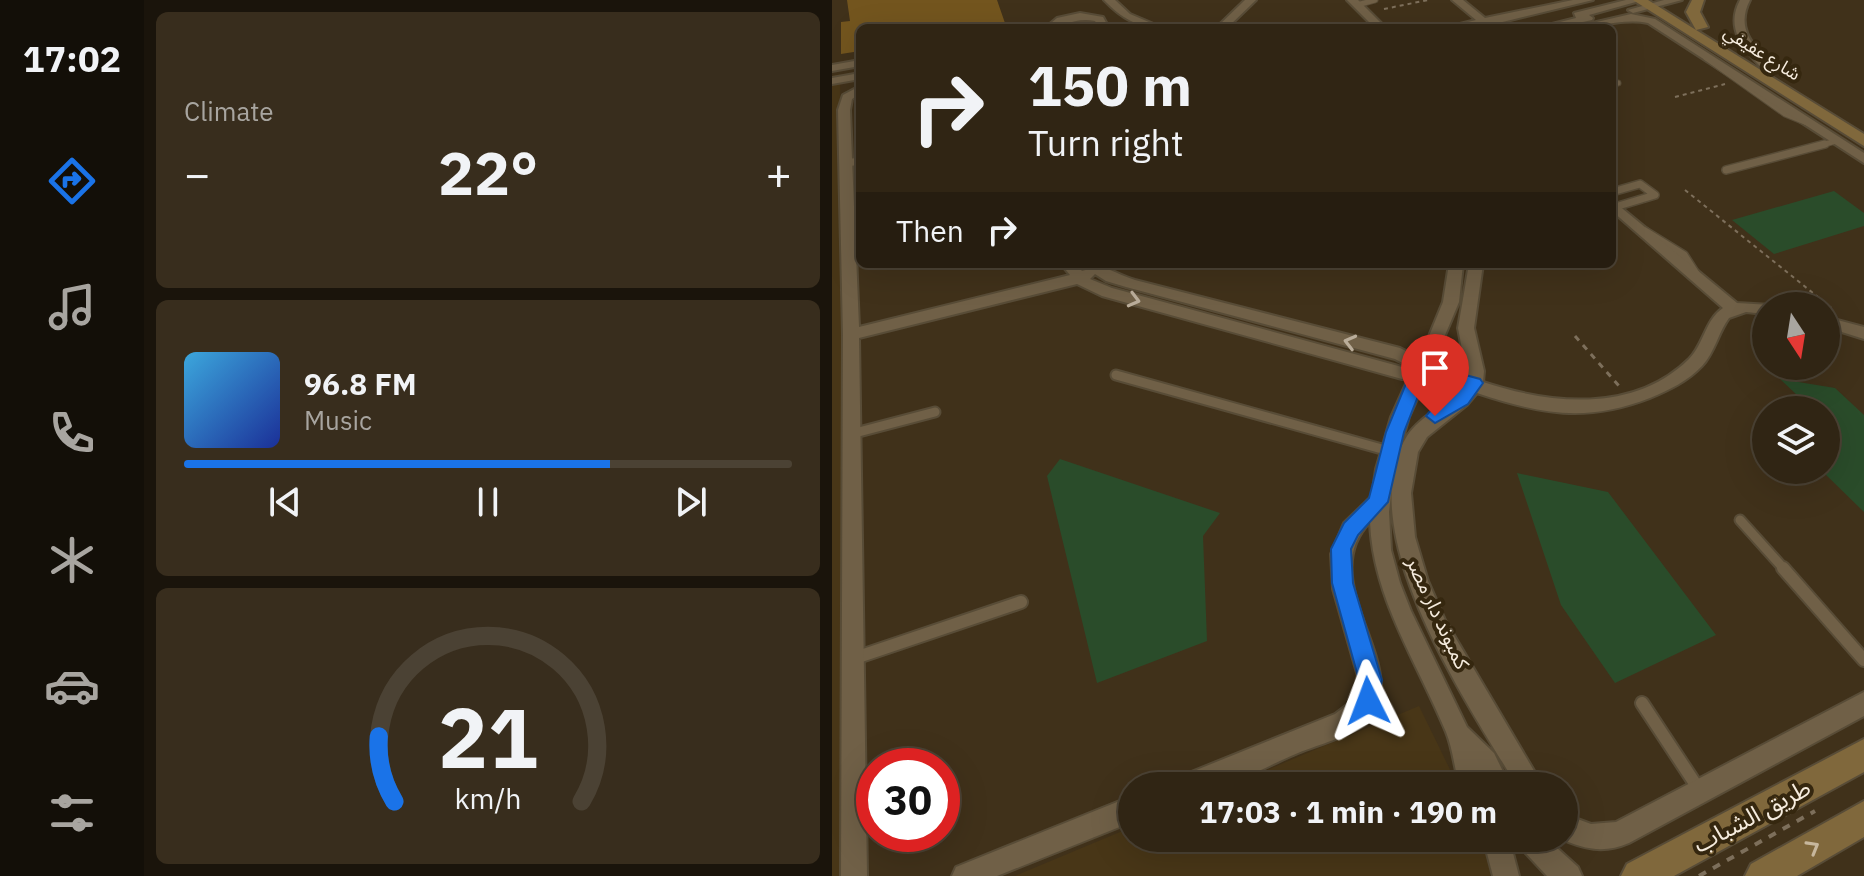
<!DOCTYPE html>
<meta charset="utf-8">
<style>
:root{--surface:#302514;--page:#382d1d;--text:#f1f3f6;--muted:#a8a5a0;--line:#4b4234;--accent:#1a73e8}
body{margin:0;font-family:"IBM Plex Sans","Noto Sans Arabic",sans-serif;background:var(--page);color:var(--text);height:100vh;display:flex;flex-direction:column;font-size:30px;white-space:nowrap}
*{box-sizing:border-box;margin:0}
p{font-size:26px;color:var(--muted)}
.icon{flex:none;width:44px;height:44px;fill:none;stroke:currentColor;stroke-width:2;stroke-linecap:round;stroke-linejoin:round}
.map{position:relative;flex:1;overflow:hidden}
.details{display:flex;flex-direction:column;gap:12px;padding:12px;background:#1a140b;width:688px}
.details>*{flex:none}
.top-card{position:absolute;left:24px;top:24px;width:760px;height:244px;border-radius:12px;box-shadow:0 8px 32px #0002,0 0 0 2px var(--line);background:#302514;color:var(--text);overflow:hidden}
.needle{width:52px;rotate:168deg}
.fabs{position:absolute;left:920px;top:292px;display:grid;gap:16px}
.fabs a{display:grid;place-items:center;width:88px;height:88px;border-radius:50%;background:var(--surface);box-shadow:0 8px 32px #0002,0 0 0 2px var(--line);font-size:40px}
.speed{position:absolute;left:24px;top:748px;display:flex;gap:16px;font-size:40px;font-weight:700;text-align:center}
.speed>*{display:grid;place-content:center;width:104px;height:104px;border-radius:50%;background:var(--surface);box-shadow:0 8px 32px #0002,0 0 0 2px var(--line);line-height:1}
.speed .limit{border:12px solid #d22;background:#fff;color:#111}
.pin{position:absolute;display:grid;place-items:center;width:68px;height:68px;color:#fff;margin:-82px -34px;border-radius:50% 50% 50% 0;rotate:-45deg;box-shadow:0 0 8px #0007}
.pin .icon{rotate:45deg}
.me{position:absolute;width:88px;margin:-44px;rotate:357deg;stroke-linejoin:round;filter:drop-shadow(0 0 6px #0008)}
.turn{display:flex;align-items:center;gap:28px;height:168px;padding:0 40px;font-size:36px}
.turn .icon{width:104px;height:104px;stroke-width:2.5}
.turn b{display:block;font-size:56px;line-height:68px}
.then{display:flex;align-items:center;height:76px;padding:0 40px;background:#0003;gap:16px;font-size:30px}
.big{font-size:60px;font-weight:700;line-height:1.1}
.details .card{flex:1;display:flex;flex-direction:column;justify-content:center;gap:12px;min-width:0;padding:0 28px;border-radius:12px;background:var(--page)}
.details .dial{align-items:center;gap:0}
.dial svg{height:208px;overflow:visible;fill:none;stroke:var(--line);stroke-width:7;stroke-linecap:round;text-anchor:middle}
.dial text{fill:var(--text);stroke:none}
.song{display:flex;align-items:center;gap:24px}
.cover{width:96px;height:96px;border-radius:12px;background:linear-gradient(135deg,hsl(200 70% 55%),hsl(230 70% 35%))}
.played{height:8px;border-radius:4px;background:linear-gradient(90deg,var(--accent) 70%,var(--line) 70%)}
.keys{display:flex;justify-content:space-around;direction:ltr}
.heat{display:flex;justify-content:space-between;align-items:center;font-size:44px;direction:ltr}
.trip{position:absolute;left:286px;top:772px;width:460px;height:80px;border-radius:40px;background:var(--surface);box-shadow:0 8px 32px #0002,0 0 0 2px var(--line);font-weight:700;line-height:80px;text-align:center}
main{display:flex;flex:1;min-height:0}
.tab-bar{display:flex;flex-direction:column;width:144px;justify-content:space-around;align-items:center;background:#130f08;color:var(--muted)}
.tab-bar .icon{width:56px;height:56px}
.tab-bar .current{color:var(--accent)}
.tab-bar b{font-size:36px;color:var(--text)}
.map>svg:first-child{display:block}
.built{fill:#483617}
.green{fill:#2a4c2a}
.building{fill:#73551e}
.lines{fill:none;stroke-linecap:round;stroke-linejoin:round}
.lane-far3-casing{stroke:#584c37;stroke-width:7}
.lane-far2-casing{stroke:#584c37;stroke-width:10}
.lane-far1-casing{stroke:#584c37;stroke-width:13}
.lane-casing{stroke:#584c37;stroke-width:16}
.street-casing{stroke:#584c37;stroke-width:4}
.secondary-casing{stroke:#584c37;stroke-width:4}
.path-far2{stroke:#7d6f5b;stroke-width:2;stroke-dasharray:4 4;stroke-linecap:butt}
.path-far1{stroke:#7d6f5b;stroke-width:3;stroke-dasharray:6 6;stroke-linecap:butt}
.path{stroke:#7d6f5b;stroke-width:4;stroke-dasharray:8 8;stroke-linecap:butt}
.lane-far3{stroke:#706047;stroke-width:5}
.lane-far2{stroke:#706047;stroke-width:7}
.lane-far1{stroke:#706047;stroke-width:9}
.lane{stroke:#706047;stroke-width:12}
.street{fill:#706047;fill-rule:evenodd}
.secondary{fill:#80683c;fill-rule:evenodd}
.oneway{stroke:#baad9a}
.oneway2{stroke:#c7b79d}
.route{fill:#1a73e8;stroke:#114b97;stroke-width:2}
.labels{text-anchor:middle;stroke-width:8;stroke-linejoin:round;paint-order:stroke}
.far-street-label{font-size:18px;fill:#f6ecde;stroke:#35270f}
.street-label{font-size:20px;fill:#f6ecde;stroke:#35270f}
.near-street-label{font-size:24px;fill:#f6ecde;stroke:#35270f}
</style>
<main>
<nav class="tab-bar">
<b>17:02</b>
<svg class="icon current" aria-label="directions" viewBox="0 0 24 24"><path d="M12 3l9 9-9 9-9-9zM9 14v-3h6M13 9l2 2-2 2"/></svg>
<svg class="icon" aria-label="music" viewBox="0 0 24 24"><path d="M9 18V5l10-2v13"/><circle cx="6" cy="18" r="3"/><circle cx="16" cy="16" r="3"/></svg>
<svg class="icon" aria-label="phone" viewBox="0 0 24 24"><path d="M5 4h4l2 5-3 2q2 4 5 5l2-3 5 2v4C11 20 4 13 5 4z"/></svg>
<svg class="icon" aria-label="climate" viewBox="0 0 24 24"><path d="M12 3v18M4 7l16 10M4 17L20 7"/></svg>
<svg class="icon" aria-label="car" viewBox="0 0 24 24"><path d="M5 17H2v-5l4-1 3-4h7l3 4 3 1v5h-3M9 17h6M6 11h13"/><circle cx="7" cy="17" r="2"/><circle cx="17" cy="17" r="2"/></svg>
<svg class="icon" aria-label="filters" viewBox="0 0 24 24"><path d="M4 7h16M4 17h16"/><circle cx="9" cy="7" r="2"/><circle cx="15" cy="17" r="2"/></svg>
</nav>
<section class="details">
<div class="card"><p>Climate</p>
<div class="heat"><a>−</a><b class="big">22°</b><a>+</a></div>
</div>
<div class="card">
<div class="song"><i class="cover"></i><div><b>96.8 FM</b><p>Music</p></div></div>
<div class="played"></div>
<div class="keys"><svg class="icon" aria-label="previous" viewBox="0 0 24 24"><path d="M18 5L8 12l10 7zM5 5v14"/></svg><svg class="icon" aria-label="pause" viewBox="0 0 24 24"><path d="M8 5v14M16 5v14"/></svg><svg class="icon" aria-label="next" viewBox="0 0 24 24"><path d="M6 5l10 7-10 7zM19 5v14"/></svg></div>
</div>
<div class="card dial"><svg viewBox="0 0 100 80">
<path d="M14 69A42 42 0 1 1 86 69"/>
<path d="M14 69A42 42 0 0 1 8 44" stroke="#1a73e8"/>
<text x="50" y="56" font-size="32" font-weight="700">21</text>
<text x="50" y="72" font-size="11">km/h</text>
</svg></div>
</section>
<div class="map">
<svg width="1032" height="876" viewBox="0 0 1032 876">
<rect width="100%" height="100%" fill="#40311a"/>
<g class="built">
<polygon points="8,74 16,876 0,876 0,76"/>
<polygon points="587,706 626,786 397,786"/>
<polygon points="300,827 300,838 651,838 658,858 658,876 183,876"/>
</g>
<g class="green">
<polygon points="1002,191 1032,213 1032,226 942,254 900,220"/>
<polygon points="948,379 1003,388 1032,415 1032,512 989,470 994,470 994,410 981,410"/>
<polygon points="228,459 388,513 371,536 375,641 265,683 215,476"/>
<polygon points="685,473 776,492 884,635 783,683 729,605"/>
</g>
<polygon class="building" points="15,0 165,0 174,26 28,28 28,51 9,54 9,22 18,21"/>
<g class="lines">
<defs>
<g id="lane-far3">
<polyline points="525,5 543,0"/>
<polyline points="874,58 953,114 975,123"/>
<polyline points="780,84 786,83"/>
<polyline points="986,146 1004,141"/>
</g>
<g id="lane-far2">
<polyline points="14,163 28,161"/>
<polyline points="894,170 993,144"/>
<polyline points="780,192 808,184 823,195 783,207"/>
<polyline points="813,231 852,255 866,277"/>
</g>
<g id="lane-far1">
<polyline points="284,375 557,451"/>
<polyline points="19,434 103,412"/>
<polyline points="908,520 953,570"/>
</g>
<g id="lane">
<polyline points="951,568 1032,660"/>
<polyline points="23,658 189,602"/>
<polyline points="810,703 868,791"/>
</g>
<g id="street">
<path d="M 272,0 L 283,0 L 298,14 L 331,28 C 306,28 289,18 272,0 Z"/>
<polygon points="413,0 424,0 395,28 384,28"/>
<polygon points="515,0 526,0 554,28 543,28"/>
<polygon points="620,0 631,0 653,18 741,0 761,0 654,26 612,28 644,20"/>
<polygon points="794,0 811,0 757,15 761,18 760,20 723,28 704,28 744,18 742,13"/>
<polygon points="832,0 850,0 801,13 796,10"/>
<path d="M 908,0 L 918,0 C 903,29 922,46 940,67 L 939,69 L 931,69 C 911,49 893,28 908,0 Z"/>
<path d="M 248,13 L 271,17 L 277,28 L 267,28 L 263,21 C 241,17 232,28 213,28 L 225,18 Z"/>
<path d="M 799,14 L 823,19 L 1032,153 L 1032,163 L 816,23 C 790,18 765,28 739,28 Z"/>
<polygon points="28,60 28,66 0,71 0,65"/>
<polygon points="28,73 28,79 0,84 0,78"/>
<path d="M 28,86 L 28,94 L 20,99 L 18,110 L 27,327 L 238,275 L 229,264 L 244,264 L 250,271 L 257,269 L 252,264 C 271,264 284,274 303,280 L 568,348 L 588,358 L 611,302 L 617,264 L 631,264 L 627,302 L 600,366 L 635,376 L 626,328 L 637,264 L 651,264 L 642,328 L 652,371 L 651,382 C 718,404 801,414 857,359 C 872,344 873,320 891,308 L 780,211 L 780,200 L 905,303 L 939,305 L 934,306 L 934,314 L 914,312 L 897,318 C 886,333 883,352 870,366 C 856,381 837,390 818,398 C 754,423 708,414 645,393 L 635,405 L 595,437 L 586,452 L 579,493 L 583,537 L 596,581 L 613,620 L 711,786 L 685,786 C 637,706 517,530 575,436 C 589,415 614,406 630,388 L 595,377 L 577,417 L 562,469 L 557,512 L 559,550 L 568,583 L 579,611 L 635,727 L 662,753 L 678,786 L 628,786 C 622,768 621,749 614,732 C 585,662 541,598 538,522 C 478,583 588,674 533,722 C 515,738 488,744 466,753 C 441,763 413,780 387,786 C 374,789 357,786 344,786 L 347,777 L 503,714 L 524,698 L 527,680 L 501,589 L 499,554 L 512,523 L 540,496 L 544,469 L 559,417 L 577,377 L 570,379 L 270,296 L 245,284 L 27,338 L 35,876 L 9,876 L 11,334 L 6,110 L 11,95 ZM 263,274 L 274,281 L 294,287 L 563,359 L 576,366 L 570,367 L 280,288 L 258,279 Z"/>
<polygon points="994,317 1032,327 1032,339 994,327"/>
<path d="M 1032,692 L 1032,716 L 797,843 C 772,854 751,849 727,838 L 732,838 L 732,814 L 759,824 L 784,822 Z"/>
<polygon points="300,796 300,822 165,876 120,876 124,867"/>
<polygon points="651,838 677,838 687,876 661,876"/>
<polygon points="684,838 714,838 746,867 750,876 715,876 688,847"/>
</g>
<g id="secondary">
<polygon points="801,0 816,0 864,30 854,12 860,0 872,0 868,12 876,27 864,30 1032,134 1032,146"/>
<polygon points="1032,739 1032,772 842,876 789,876 795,864"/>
<polygon points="1032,801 1032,837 965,876 913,876 919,864"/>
</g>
</defs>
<use href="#lane-far3" class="lane-far3-casing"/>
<use href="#lane-far2" class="lane-far2-casing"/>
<use href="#lane-far1" class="lane-far1-casing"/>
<use href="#lane" class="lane-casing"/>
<use href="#street" class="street-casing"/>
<use href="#secondary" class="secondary-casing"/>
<g class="path-far2">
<polyline points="552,9 596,0"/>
<polyline points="843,97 893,84"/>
<polyline points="780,144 784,144"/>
<polyline points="853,190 1002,310"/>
</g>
<polyline class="path-far1" points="743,336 787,386"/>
<polyline class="path" points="867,876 983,811"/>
<use href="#lane-far3" class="lane-far3"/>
<use href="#lane-far2" class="lane-far2"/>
<use href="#lane-far1" class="lane-far1"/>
<use href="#lane" class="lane"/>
<use href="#street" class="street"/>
<use href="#secondary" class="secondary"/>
</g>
<defs><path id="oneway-chevron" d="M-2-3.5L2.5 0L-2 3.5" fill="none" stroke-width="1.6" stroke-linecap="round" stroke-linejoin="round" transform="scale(2)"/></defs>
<g class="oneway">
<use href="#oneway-chevron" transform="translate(302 300) rotate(15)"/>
<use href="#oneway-chevron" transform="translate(518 342) rotate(-166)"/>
</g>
<use class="oneway2" href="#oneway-chevron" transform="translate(981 847) rotate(-30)"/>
<path class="route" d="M 589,363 L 648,379 L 651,383 L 636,404 L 603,423 L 594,416 C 603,403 620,399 630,386 L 594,376 L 572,432 L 556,502 L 526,535 L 519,549 L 521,583 L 550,680 L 544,709 L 536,713 L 528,709 L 524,701 L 527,680 L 500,583 L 499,549 L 512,523 L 537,498 L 554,432 L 580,369 Z"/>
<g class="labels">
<g class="far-street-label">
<text transform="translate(930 53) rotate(32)" y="6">شارع عفيفي</text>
</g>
<g class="street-label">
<text transform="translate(606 613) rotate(65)" y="7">كمبوند دار مصر</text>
</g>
<g class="near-street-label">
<text transform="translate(920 816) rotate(-28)" y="8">طريق الشباب</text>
</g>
</g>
</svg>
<div class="fabs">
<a><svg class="needle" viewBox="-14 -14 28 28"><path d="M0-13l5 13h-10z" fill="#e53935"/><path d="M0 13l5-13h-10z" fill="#a8a5a0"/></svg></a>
<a><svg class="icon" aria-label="layers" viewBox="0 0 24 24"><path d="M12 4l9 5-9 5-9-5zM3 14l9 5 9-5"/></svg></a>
</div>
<div class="speed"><div class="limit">30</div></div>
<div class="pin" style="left:603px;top:416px;background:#d93025"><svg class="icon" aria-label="arrive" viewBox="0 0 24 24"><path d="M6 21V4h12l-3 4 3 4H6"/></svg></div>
<svg class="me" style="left:536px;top:701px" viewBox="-20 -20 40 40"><path d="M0-17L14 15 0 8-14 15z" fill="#1a73e8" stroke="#fff" stroke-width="4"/></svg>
<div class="trip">17:03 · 1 min · 190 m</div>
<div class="top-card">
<div class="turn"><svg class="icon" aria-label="right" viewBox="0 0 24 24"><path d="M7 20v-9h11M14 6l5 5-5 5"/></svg><div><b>150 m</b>Turn right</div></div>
<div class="then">Then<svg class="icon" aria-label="right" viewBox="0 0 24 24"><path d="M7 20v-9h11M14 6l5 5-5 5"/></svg></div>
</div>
</div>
</main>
